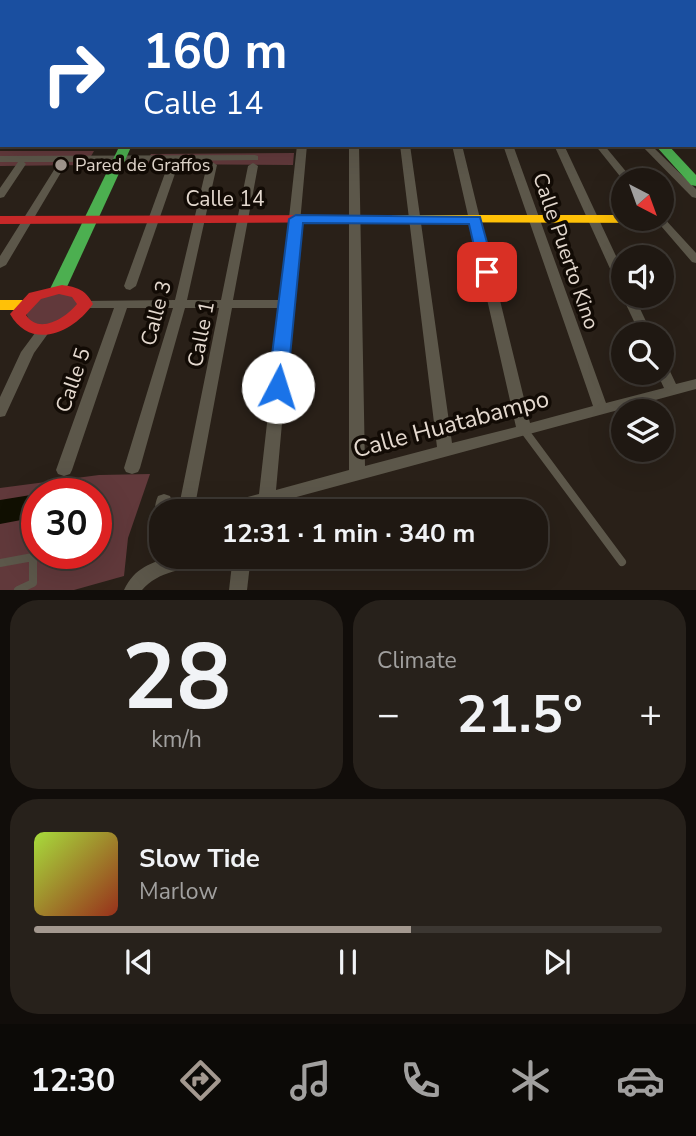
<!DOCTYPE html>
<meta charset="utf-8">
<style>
:root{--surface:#1f1812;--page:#27211b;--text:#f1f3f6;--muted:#a1a09f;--line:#3c3732;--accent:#a3988f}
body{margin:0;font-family:"Nunito Sans",sans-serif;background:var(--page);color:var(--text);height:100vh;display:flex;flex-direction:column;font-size:26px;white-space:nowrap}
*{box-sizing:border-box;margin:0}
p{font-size:23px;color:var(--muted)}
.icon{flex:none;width:38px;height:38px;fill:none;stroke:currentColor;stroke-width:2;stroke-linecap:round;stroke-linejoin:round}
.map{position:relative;height:590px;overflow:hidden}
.sheet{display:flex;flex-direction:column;gap:10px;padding:10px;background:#110d0a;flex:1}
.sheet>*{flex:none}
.guide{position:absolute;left:0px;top:0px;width:696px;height:147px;box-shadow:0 7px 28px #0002,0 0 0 2px var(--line);background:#1a4fa0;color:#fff;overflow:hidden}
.needle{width:46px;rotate:139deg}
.buttons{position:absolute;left:611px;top:168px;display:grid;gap:14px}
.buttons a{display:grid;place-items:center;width:63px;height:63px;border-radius:50%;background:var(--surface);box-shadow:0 7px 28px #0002,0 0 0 2px var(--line);font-size:35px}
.speed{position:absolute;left:21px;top:478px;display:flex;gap:14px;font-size:35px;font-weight:700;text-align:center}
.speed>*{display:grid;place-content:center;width:91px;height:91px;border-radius:50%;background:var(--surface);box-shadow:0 7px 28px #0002,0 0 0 2px var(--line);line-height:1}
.speed .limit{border:10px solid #d22;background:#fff;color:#111}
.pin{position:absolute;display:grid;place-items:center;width:60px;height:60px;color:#fff;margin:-30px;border-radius:14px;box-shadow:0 4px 10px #0006}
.me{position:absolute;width:77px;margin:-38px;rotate:5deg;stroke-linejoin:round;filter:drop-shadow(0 0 5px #0008)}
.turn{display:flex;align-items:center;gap:24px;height:147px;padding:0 28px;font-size:32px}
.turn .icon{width:91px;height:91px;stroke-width:2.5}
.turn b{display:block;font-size:49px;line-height:60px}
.big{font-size:52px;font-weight:700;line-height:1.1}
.sheet .tile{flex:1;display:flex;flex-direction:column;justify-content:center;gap:10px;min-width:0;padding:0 24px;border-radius:28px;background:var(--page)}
.sheet .dial{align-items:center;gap:0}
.dial b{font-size:91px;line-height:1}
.song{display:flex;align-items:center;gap:21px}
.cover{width:84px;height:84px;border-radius:10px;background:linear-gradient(135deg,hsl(80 70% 55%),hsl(10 70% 35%))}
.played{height:7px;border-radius:4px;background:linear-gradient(90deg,var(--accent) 60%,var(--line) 60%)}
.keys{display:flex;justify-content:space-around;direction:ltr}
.heat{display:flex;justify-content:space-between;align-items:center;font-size:38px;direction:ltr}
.sheet .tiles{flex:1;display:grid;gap:10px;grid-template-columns:1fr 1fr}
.tile:last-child{grid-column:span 2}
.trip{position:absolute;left:149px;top:499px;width:399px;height:70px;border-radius:28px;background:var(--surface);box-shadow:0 7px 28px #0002,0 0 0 2px var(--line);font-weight:700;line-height:70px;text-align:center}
.tab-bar{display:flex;height:112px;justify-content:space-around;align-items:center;background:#0c0a07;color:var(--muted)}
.tab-bar .icon{width:49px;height:49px}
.tab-bar .active{color:var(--accent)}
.tab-bar b{font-size:32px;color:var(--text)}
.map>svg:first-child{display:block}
.green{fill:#61393b;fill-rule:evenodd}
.water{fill:#111002}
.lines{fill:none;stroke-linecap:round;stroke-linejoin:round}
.canal{fill:#111002;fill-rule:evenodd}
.lane{stroke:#5c574a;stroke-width:8}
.street{fill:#5c574a;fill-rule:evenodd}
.fast{fill:#4caf50;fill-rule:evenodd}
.slow{fill:#ffc107;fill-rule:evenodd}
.jam{fill:#c62828;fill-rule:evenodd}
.rail-casing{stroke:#605b52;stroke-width:3.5}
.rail{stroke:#120b05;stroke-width:2;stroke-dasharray:6;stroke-linecap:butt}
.wall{fill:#70635d}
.route{fill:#1a73e8;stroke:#114b97;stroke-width:2}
.poi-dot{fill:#a3988f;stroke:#120b05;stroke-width:2.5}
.labels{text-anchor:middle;stroke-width:7;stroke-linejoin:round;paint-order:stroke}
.far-poi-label{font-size:18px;fill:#e4d9cf;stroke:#120b05;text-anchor:start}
.street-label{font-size:21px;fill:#e4d9cf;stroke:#120b05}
.near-street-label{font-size:24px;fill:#e4d9cf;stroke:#120b05}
</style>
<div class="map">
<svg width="696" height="590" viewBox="0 0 696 590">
<rect width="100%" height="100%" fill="#292018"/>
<g class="green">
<polygon points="0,151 94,151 86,165 0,166"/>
<polygon points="294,153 293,165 144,164 151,154"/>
<polygon points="78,293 76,318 33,328 22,305 36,295"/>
<path d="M 150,474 L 128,538 L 124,576 L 74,590 L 0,590 L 0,488 L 99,475 ZM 37,494 L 96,494 L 96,553 L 37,553 Z"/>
</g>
<polygon class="water" points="37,494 37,517 0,524 0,500"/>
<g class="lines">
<g class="canal">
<polygon points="545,0 552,0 553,2 546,2"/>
<polygon points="695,139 696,139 696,146 694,145"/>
</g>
<g class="lane">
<polyline points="524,430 622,562"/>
<polyline points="0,563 33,557 33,583 18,590"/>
</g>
<g class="street">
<polygon points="15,0 21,0 14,2"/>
<polygon points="40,0 47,0 39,2"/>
<polygon points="70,0 77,0 69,2"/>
<polygon points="102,0 108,0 101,2"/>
<polygon points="128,0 134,0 127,2"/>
<polygon points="155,0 161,0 154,2"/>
<rect x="229" y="0" width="6" height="2"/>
<polygon points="256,0 262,0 255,2"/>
<rect x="279" y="0" width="6" height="2"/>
<polygon points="315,0 321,0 314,2"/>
<polygon points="349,0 355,0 356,2 350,2"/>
<rect x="385" y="0" width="6" height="2"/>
<rect x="420" y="0" width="6" height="2"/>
<polygon points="454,0 460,0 461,2 455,2"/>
<polygon points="489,0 495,0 496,2 490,2"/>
<polygon points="582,0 589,0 590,2 583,2"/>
<polygon points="616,0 623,0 624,2 617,2"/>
<polygon points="654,0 661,0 662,2 655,2"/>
<rect x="695" y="13" width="1" height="4"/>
<rect x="0" y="14" width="2" height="6"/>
<rect x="695" y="27" width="1" height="5"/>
<rect x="695" y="59" width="1" height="5"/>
<rect x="0" y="79" width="2" height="6"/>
<rect x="695" y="94" width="1" height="5"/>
<rect x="0" y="106" width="2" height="6"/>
<polygon points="2,131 2,138 0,139 0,132"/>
<polygon points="297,145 307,145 276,490 349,470 349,145 359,145 365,466 437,447 400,145 410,145 452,443 516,427 452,145 462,145 530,423 593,406 503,145 513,145 606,403 664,388 657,373 662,373 662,363 667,365 676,384 696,379 696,389 245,511 212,511 214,506 259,494 280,308 232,308 194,511 178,511 219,308 185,308 140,468 138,472 132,474 126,472 124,468 173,308 127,308 72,470 70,474 64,476 58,474 56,470 114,308 85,308 81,307 79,304 81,301 175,300 207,165 212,162 217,165 187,300 221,300 248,166 253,163 258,166 233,300 280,300"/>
<polygon points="554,145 564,145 623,271 623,288 617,284"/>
<polygon points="595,145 604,145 633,180 623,180"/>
<polygon points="641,145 651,145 696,189 696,198 692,197"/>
<polygon points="255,155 258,156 258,160 63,162 66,164 6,265 0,268 0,256 59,162 24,162 26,164 4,197 0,198 0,188 18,162 0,162 0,156"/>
<polygon points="173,162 178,165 136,286 130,290 126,289 124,286 168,165"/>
<polygon points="662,216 696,253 696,263 692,262 655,219 662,219"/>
<polygon points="623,294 634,296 652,334 640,334 622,296"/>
<polygon points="46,324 52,328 34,353 5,416 0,417 0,397 21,352 41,325"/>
<path d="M 164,494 L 170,496 L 172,501 L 171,511 L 161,511 L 161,517 L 157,516 C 154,509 155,503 158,496 Z"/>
<path d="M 174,556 L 216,556 L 214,561 L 208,564 C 185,569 158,571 142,590 L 124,590 C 135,567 151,563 174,556 Z"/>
<polygon points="233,556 251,556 247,590 229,590"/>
</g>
<g class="fast">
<polygon points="120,145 132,145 66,289 58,294 52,292 50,289"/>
<polygon points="655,145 668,145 696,175 696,186 691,185"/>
</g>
<g class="slow">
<rect x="191" y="0" width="8" height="2"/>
<polygon points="528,0 537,0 538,2 529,2"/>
<rect x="0" y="65" width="2" height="6"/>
<polygon points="375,215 623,215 623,219 662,219 662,215 668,219 661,223 370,222 368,219"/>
<polygon points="0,300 22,300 30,305 22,310 0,310"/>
</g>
<g class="jam">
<polygon points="375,215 382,219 380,222 0,224 0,216"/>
<path d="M 62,285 C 77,287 86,290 93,304 C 73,333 31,351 10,314 L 29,293 ZM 59,294 L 72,297 L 77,304 C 66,318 39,335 26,315 L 41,299 Z"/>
</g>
<defs>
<polyline id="rail" points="594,0 596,2"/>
</defs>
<use href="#rail" class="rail-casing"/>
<use href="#rail" class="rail"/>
</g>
<rect class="wall" x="0" y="34" width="2" height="25"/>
<polygon class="route" points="296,215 480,217 495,272 487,277 480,272 469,224 303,223 287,387 284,392 271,392 268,387 289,219"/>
<circle class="poi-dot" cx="61" cy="165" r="7"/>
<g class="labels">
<g class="far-poi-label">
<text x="75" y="171">Pared de Graffos</text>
</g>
<g class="street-label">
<text x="225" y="206">Calle 14</text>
<text transform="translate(566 251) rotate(71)" y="7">Calle Puerto Kino</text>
<text transform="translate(156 313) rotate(-75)" y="7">Calle 3</text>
<text transform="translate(201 334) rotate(-79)" y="7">Calle 1</text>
<text transform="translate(73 380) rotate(-71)" y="7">Calle 5</text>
</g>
<g class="near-street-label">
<text transform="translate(451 424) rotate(-15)" y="8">Calle Huatabampo</text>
</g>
</g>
</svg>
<div class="buttons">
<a><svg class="needle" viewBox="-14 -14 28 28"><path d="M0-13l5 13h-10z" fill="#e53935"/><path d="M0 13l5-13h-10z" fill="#a1a09f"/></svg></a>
<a><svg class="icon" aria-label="sound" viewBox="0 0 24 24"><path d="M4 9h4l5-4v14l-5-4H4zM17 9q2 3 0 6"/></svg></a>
<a><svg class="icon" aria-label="search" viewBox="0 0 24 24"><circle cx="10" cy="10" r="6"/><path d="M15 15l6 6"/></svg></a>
<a><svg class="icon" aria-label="layers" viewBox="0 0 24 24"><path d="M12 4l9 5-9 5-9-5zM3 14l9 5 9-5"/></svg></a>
</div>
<div class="speed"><div class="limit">30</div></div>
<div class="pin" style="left:487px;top:272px;background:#d93025"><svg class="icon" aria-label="arrive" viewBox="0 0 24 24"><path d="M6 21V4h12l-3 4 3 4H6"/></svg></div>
<svg class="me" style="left:278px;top:387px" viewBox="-20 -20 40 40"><circle r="19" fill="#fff"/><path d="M0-13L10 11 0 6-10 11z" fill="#1a73e8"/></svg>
<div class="trip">12:31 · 1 min · 340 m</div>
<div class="guide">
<div class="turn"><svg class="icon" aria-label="right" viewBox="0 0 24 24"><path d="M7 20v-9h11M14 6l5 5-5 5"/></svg><div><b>160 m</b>Calle 14</div></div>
</div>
</div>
<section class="sheet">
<div class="tiles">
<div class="tile dial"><b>28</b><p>km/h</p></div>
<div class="tile"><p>Climate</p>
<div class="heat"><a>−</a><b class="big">21.5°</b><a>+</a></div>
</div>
<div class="tile">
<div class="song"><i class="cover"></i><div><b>Slow Tide</b><p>Marlow</p></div></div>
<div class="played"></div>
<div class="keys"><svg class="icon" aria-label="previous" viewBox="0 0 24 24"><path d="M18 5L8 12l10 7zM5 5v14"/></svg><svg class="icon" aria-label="pause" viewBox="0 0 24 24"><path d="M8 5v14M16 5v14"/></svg><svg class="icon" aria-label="next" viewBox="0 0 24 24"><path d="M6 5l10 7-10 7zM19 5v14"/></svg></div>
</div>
</div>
</section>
<nav class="tab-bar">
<b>12:30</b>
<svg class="icon active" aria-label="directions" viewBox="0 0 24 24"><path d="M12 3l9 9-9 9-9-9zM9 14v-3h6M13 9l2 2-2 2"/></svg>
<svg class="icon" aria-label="music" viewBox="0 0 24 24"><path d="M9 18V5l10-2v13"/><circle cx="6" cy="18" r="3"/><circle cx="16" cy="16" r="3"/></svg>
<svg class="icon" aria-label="phone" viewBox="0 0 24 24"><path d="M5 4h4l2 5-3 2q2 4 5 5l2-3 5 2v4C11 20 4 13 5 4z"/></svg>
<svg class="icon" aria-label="climate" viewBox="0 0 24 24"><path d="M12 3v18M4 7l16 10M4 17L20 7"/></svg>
<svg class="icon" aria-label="car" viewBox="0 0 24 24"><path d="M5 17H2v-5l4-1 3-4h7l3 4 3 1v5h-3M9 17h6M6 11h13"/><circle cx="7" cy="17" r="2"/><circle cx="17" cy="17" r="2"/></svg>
</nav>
